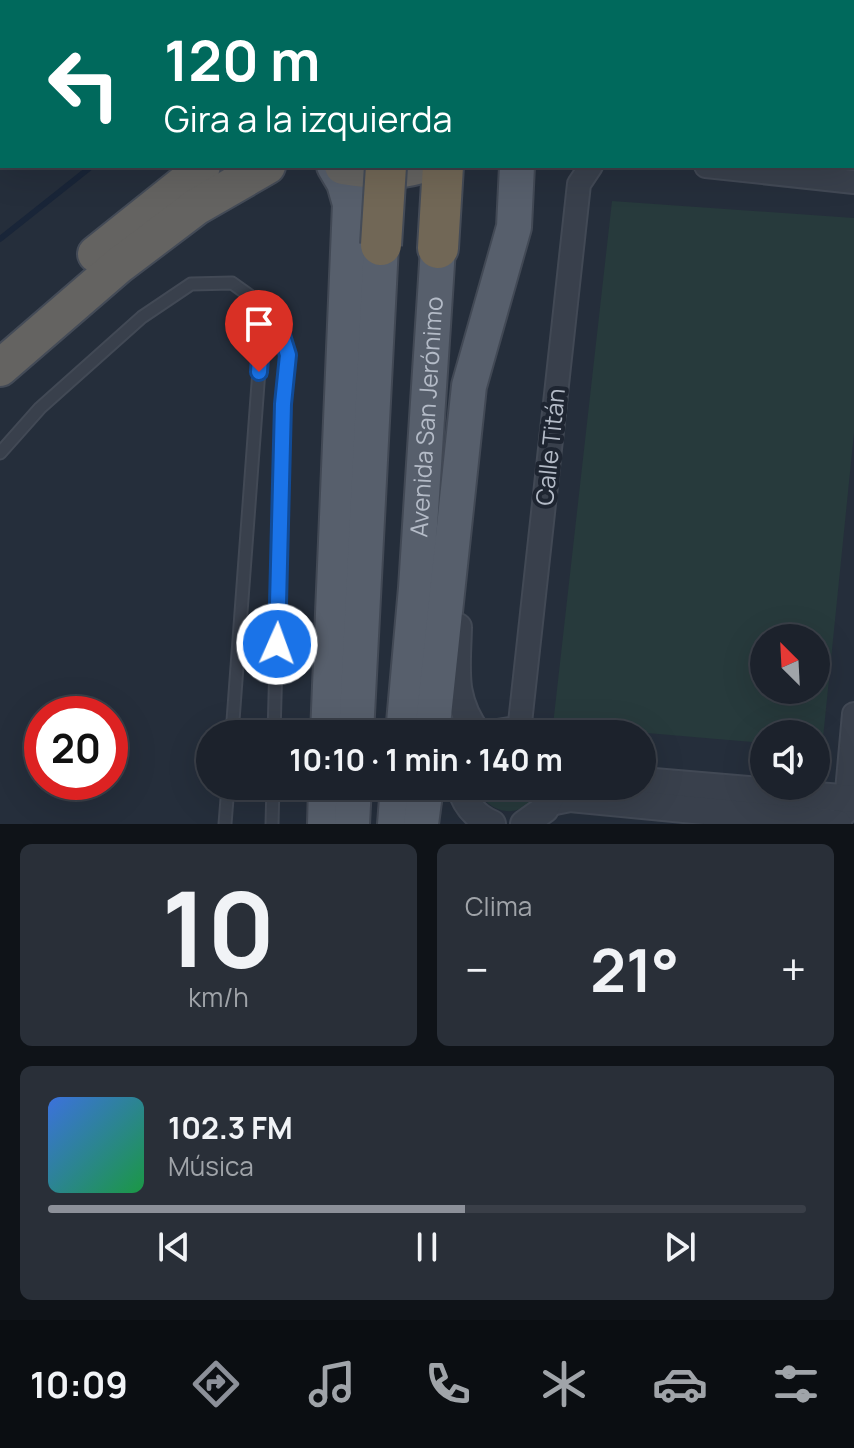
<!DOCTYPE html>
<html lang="es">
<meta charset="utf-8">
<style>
:root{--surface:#1c222c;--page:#292f38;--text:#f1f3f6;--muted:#a0a4a9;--line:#3a3f48;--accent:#8c9099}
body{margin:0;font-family:Manrope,sans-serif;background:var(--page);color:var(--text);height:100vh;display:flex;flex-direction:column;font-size:30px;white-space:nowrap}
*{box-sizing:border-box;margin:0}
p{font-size:26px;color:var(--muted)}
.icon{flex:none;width:44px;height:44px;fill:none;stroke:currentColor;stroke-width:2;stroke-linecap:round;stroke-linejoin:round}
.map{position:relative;height:824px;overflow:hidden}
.sheet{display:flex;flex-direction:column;gap:20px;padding:20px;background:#0f1318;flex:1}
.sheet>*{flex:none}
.banner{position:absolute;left:0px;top:0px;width:854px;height:168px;box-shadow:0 8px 32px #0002,0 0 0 2px var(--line);background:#00695c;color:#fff;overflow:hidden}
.needle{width:52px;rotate:336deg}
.controls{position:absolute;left:750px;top:624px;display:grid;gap:16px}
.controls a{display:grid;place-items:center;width:80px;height:80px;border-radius:50%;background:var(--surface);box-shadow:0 8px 32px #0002,0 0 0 2px var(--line);font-size:40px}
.speed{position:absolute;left:24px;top:696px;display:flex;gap:16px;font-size:40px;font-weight:700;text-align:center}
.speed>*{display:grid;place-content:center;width:104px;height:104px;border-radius:50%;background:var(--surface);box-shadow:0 8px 32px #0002,0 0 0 2px var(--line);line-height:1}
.speed .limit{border:12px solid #d22;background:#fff;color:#111}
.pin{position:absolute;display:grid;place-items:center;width:68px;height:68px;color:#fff;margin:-82px -34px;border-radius:50% 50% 50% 0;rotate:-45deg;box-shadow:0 0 8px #0007}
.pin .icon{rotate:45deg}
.me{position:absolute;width:88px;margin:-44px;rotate:2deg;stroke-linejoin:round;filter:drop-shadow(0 0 6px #0008)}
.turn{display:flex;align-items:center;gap:28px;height:168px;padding:0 32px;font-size:36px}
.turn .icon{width:104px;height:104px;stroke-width:2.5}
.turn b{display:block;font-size:56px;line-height:68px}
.big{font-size:60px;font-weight:700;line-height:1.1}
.sheet .tile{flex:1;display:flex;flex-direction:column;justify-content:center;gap:12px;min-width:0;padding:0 28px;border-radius:12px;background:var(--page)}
.sheet .dial{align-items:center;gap:0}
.dial b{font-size:104px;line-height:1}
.song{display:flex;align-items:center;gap:24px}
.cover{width:96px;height:96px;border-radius:12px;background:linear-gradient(135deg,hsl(220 70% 55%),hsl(140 70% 35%))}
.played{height:8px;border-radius:4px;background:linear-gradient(90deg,var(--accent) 55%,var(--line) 55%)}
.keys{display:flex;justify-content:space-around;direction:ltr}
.heat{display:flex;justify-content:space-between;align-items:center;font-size:44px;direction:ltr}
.sheet .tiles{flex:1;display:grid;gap:20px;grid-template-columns:1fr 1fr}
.tile:last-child{grid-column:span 2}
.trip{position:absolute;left:196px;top:720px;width:460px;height:80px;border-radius:40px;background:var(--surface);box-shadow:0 8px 32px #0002,0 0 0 2px var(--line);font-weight:700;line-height:80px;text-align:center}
.tab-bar{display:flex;height:128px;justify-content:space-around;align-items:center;background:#0b0e12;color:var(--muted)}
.tab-bar .icon{width:56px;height:56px}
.tab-bar .active{color:var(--accent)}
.tab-bar b{font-size:36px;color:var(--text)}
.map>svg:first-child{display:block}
.green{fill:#273a3c;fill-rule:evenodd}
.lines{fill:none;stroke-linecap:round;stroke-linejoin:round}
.stream{stroke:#192538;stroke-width:6}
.service-casing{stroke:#424955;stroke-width:15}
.minor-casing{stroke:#424955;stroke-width:26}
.tertiary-casing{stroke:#424955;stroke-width:30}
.primary-casing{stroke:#424955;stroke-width:38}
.trunk-casing{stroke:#444b57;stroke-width:40}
.motorway-casing{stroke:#444b57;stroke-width:44}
.service{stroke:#39404c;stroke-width:11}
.minor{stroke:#39404c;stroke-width:22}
.tertiary{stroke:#39404c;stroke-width:26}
.primary{stroke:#575f6c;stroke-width:34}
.trunk{stroke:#646361;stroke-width:36}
.motorway{stroke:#716756;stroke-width:40}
.motorway-bridge-casing{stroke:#444b57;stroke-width:44;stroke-linecap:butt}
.motorway-bridge{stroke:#716756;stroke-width:40}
.route-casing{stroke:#114b97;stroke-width:20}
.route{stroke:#1a73e8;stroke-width:14}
.labels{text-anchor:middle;stroke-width:8;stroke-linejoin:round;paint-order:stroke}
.street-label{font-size:24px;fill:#b4bbc7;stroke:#1e2531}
</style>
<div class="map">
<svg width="854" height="824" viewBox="0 0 854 824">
<rect width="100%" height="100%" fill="#252e3b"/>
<g class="green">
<polygon points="675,0 854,0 854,154 852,2 672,2"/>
<path d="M 612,201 L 854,218 L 854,433 L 822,748 L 816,748 L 816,734 L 764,734 L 764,743 L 553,725 ZM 764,638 L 816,638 L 816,690 L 764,690 Z"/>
<path d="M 478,786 L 537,786 C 531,821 486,818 478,786 Z"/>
</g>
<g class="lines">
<g class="stream">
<polyline points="327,2 330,0"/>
<polyline points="0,239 92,166"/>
</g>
<defs>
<g id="service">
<path d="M 257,302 C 292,345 288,351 283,404 L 274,734"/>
<polyline points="0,453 40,408 142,317 191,284 232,283 257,301 261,343 232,734"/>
<polyline points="225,824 228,786"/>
<polyline points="272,824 273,786"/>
</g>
<g id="minor">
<polyline points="706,166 854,182"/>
<polyline points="519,732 579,184 591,166"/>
<polyline points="845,813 854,714"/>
</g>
<g id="tertiary">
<path d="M 458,627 C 457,670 451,698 478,734"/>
<polyline points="491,734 510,731 525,734"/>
<polyline points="642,781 854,799"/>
<path d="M 460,786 C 465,804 474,816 492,824"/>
<polyline points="550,802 570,798 838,824"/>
<polyline points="524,824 545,809 556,786"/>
</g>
<g id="primary">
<polyline points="328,734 350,204 344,183 334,166"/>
<polyline points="356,734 381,245"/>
<path id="s1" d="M 403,734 L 416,588 L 438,248"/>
<polyline points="432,734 469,386 514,227 517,166"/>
<polyline points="325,824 326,786"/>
<polyline points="352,824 354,786"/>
<polyline points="395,824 398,786"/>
<polyline points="421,824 426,786"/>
</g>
<g id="trunk">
<polyline points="235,2 235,0"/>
<polyline points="589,2 591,0"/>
<path d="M 343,166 C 367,170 393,173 417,166"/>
<polyline points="96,254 191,178 202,166"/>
<polyline points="0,368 118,266 196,207 267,166"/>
</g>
<g id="motorway">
<polyline points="396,2 396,0"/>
<polyline points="452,2 453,0"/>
<polyline points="438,248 443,166"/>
</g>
</defs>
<use href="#service" class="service-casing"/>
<use href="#minor" class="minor-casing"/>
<use href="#tertiary" class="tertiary-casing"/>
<use href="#primary" class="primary-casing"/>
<use href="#trunk" class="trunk-casing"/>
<use href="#motorway" class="motorway-casing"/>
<use href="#service" class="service"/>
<use href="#minor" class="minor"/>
<use href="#tertiary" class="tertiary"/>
<use href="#primary" class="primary"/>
<use href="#trunk" class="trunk"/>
<use href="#motorway" class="motorway"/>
<defs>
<polyline id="motorway-bridge" points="381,245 386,166"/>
</defs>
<use href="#motorway-bridge" class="motorway-bridge-casing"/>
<use href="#motorway-bridge" class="motorway-bridge"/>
</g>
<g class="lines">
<defs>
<polyline id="route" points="259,372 261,343 257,301 280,329 288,355 283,404 277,644"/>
</defs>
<use href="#route" class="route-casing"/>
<use href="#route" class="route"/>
</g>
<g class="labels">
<g class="street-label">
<text dy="8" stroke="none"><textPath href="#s1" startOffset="318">Avenida San Jerónimo</textPath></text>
<text transform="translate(551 447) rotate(-84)" y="8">Calle Titán</text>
</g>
</g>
</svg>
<div class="controls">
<a><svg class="needle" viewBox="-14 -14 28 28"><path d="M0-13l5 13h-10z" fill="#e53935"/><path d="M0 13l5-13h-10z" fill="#a0a4a9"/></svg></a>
<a><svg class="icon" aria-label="sound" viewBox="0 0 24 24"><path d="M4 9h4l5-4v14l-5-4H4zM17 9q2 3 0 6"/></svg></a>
</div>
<div class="speed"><div class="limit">20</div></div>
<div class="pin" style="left:259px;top:372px;background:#d93025"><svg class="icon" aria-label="arrive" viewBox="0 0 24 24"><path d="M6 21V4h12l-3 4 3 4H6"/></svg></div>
<svg class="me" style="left:277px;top:644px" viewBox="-20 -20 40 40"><circle r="17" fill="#1a73e8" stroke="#fff" stroke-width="3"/><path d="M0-11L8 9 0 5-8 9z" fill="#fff"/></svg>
<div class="trip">10:10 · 1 min · 140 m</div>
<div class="banner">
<div class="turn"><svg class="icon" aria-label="left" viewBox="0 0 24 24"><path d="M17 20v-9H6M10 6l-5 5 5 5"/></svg><div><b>120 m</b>Gira a la izquierda</div></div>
</div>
</div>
<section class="sheet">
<div class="tiles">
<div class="tile dial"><b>10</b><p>km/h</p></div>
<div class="tile"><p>Clima</p>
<div class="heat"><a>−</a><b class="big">21°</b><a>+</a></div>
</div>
<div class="tile">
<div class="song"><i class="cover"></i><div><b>102.3 FM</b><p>Música</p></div></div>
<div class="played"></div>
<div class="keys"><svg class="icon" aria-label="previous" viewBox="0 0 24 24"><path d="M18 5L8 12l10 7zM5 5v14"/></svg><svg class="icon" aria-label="pause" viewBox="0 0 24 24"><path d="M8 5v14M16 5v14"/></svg><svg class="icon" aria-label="next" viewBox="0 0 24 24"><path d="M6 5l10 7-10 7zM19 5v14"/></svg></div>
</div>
</div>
</section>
<nav class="tab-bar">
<b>10:09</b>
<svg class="icon active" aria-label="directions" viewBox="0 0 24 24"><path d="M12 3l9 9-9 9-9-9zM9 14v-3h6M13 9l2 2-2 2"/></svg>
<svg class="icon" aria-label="music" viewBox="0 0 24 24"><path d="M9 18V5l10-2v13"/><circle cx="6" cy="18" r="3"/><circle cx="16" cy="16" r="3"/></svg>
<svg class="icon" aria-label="phone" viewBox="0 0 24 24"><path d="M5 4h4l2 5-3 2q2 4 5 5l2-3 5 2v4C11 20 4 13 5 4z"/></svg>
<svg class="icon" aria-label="climate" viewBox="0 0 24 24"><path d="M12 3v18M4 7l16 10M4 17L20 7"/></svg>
<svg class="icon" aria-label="car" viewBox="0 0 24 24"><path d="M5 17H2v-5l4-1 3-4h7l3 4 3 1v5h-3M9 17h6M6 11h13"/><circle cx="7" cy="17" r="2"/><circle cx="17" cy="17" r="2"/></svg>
<svg class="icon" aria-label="filters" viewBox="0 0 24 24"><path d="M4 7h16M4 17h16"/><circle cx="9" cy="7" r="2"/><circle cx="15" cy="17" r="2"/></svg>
</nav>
